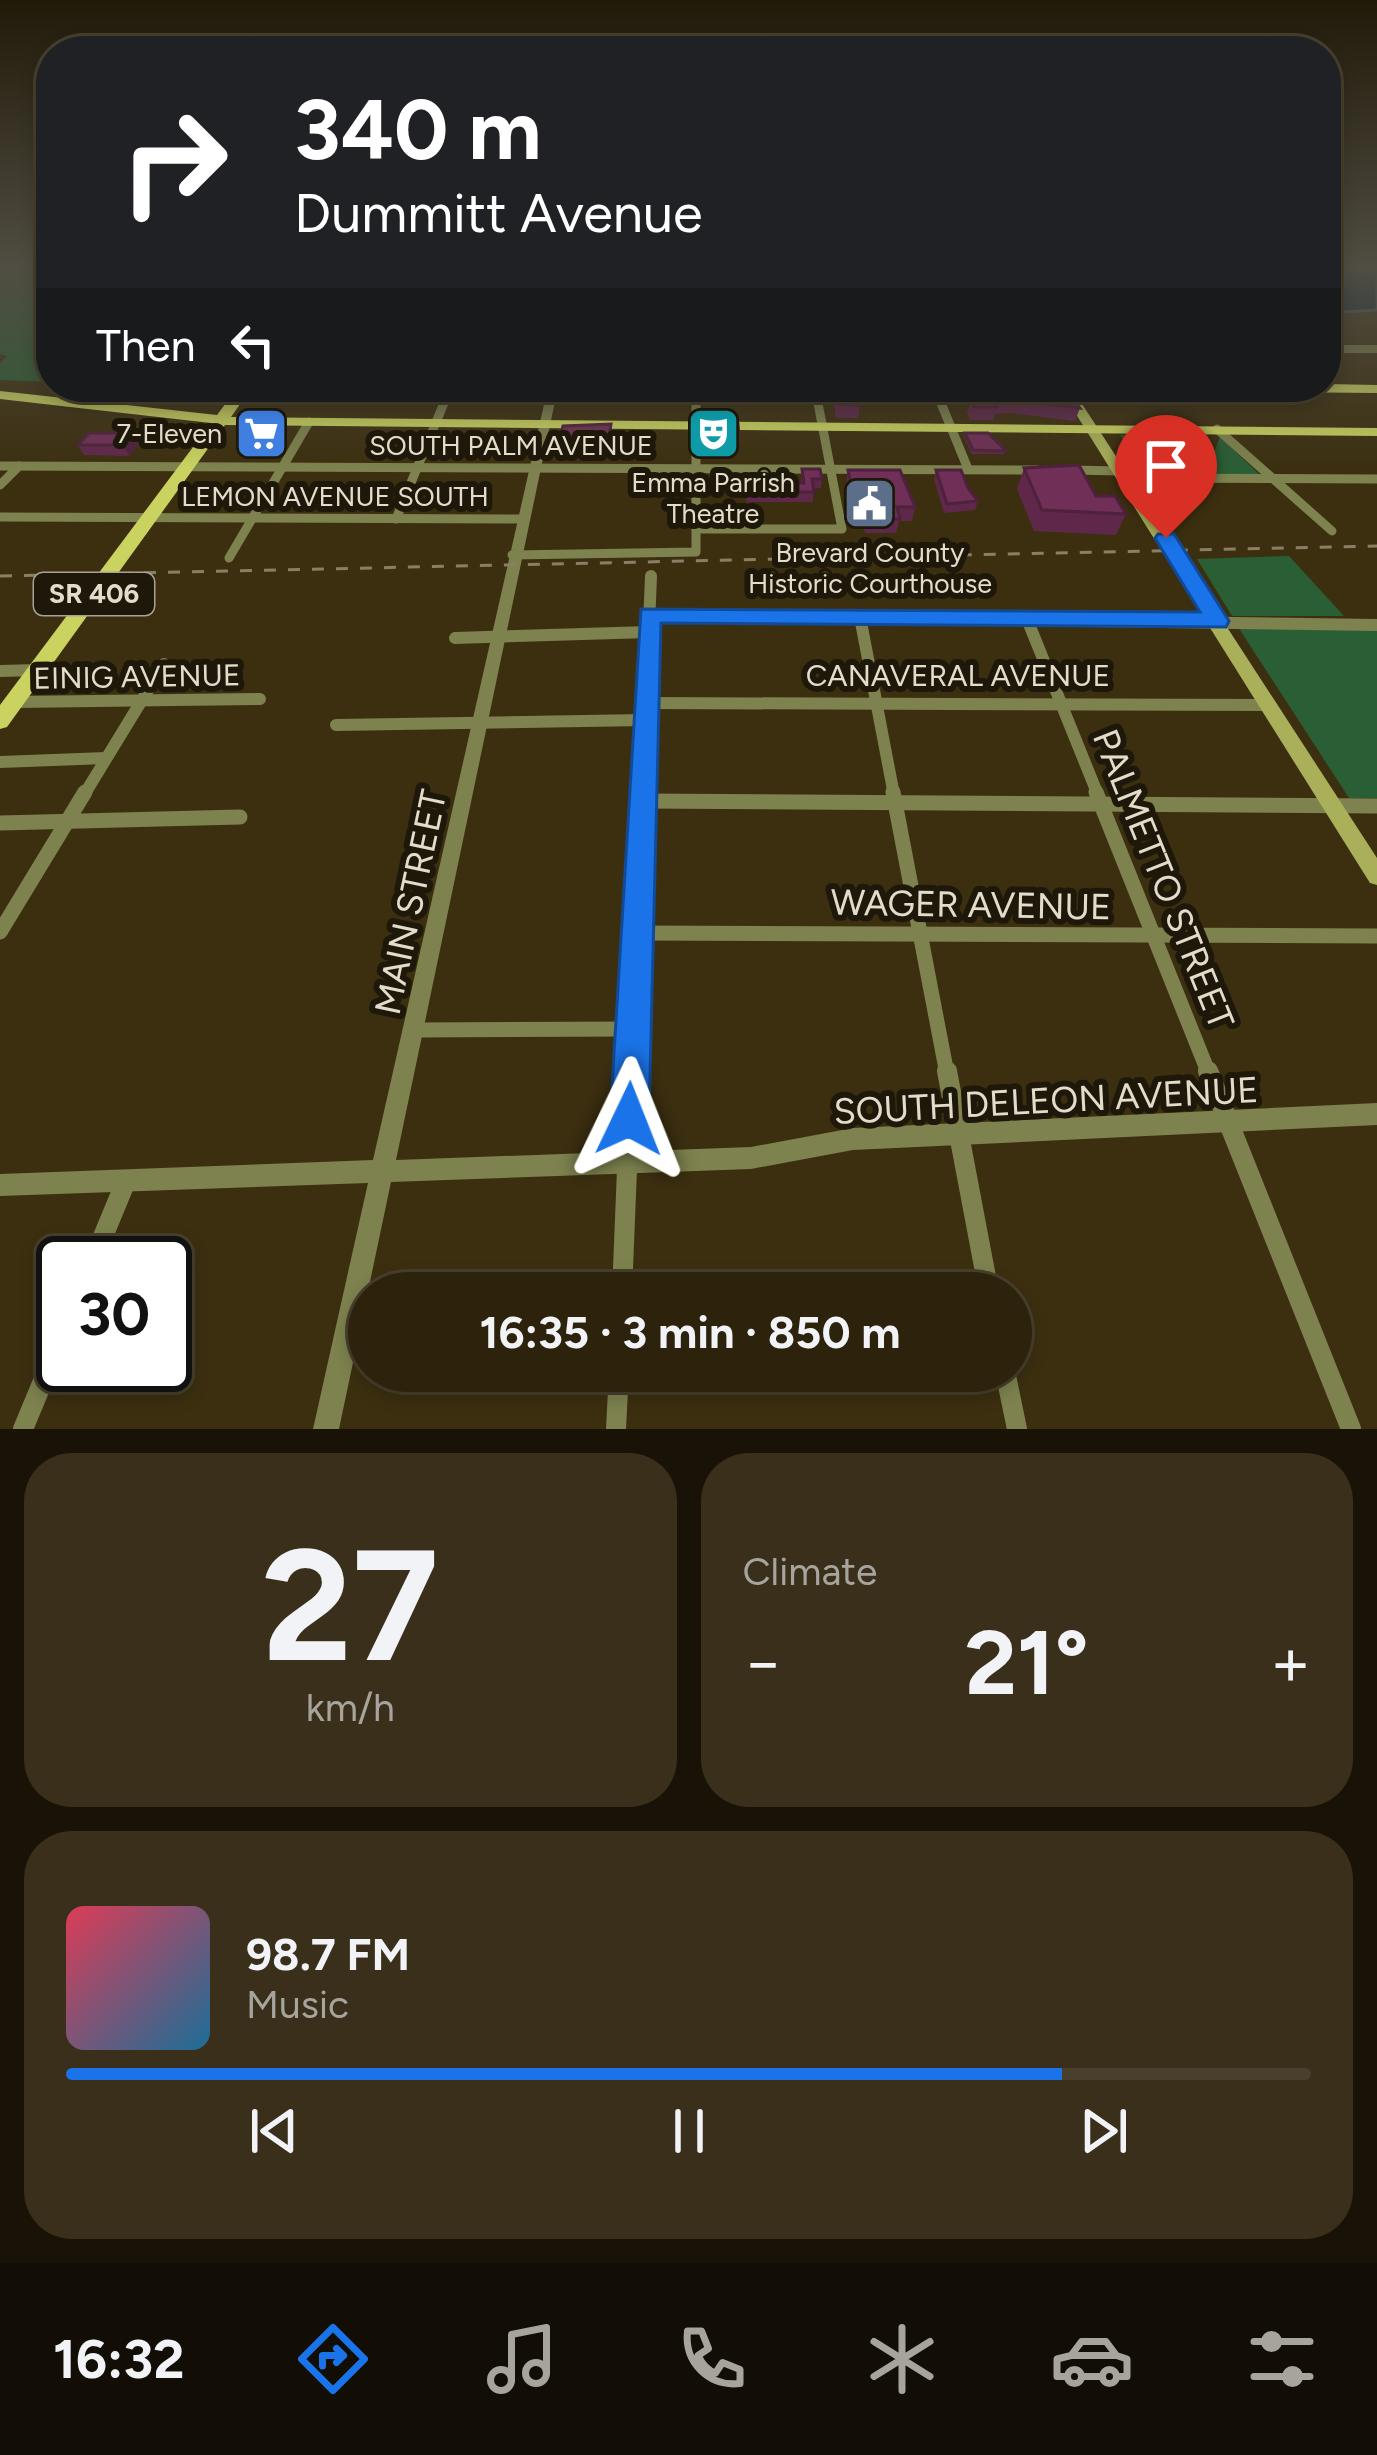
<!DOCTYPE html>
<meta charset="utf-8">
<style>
:root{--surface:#2d230c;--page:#392f1a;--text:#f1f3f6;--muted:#a7a49d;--line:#48402d;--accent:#1a73e8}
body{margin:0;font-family:Figtree,sans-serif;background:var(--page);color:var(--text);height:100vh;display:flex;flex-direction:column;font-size:45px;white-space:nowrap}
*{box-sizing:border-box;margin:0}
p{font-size:39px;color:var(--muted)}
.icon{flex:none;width:66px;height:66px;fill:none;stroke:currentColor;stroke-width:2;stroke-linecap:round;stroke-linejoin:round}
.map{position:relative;height:1429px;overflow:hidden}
.panel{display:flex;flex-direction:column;gap:24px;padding:24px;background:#191307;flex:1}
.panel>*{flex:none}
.top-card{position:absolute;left:36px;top:36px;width:1305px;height:366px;border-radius:48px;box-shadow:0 6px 18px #0003,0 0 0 3px var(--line);background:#202124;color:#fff;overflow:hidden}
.speed{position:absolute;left:36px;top:1236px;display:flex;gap:24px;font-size:60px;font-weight:700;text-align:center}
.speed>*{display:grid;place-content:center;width:156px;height:156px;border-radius:50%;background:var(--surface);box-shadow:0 6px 18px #0003,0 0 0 3px var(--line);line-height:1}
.speed .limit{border:6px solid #111;border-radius:18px;background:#fff;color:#111}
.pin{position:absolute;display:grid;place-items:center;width:102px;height:102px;color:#fff;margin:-123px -51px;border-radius:50% 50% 50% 0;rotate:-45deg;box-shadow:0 0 12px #0007}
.pin .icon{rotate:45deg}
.me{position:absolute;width:132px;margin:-66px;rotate:2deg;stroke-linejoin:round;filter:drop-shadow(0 0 9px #0008)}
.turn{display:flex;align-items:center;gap:42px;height:252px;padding:0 60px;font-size:54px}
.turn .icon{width:156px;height:156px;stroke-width:2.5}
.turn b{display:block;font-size:84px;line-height:102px}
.then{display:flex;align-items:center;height:114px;padding:0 60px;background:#0003;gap:24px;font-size:45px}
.big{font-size:90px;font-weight:700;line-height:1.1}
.panel .tile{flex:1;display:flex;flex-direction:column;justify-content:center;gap:18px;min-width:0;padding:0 42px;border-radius:48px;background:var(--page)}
.panel .dial{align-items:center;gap:0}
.dial b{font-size:156px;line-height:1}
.song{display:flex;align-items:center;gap:36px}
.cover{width:144px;height:144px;border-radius:18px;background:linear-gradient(135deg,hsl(350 70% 55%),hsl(200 70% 35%))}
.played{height:12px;border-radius:6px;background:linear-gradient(90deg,var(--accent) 80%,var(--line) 80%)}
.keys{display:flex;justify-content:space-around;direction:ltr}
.heat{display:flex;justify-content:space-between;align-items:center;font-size:66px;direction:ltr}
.panel .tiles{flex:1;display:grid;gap:24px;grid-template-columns:1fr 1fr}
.tile:last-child{grid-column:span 2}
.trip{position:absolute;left:348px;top:1272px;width:684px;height:120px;border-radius:60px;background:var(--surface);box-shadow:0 6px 18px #0003,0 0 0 3px var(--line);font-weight:700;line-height:120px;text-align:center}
.dock{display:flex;height:192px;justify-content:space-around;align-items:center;background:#120e05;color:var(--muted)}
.dock .icon{width:84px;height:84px}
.dock .on{color:var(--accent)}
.dock b{font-size:54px;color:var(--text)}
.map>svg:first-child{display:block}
.green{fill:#2a5e35}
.water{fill:#00223b;stroke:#445a66;stroke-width:3}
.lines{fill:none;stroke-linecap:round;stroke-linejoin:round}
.minor-far4{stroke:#7d824e;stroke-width:8}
.minor-far3{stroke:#7d824e;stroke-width:9}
.minor-far2{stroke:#7d824e;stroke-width:12}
.minor-far1{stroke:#7d824e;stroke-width:15}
.minor{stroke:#7d824e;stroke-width:20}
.tertiary{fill:#7d824e;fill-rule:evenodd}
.secondary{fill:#a9b059;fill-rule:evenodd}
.primary{fill:#cad360;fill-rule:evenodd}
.rail{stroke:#8a7f66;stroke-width:3;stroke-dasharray:12 12;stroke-linecap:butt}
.wall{fill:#5f284a}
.shaded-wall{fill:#4e213c}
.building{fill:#6f2f56;stroke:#4e213c;stroke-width:3}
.route{fill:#1a73e8;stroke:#114b97;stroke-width:3}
.labels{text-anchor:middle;stroke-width:12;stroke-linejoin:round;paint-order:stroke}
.far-poi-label{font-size:27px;fill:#e4dcca;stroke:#1e180b}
.far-street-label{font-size:27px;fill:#e4dcca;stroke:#1e180b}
.shield{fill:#1e180b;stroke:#a9a191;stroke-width:3}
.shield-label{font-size:27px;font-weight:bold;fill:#e4dcca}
.street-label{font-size:30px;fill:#e4dcca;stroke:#1e180b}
.near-street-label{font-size:36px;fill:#e4dcca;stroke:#1e180b}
</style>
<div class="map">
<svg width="1377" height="1429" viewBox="0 0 1377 1429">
<rect width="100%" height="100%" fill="#3c2f10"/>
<g class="green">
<polygon points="0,270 51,270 51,382 0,380 0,363 7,356 0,354"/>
<polygon points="1120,435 1154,436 1168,455 1213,455 1220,437 1259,474 1144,474"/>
<polygon points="1289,556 1344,616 1232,616 1197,559"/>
<polygon points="1238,627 1377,629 1377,798 1349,798"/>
</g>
<polygon class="water" points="1326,270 1377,270 1377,310 1326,313"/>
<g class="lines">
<g class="minor-far4">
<polyline points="1326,349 1377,349"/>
<polyline points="696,387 696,406"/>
<polyline points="815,387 819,406"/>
<polyline points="935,387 943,406"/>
<polyline points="442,406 450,387"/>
</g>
<g class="minor-far3">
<polyline points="941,403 968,469"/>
<polyline points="1217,429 1332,531"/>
<polyline points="0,466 1037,470"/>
<polyline points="1069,470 1122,471"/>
<polyline points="1127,478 1377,479"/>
<polyline points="0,485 19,466"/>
<polyline points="0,517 521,519"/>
<polyline points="396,519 444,403"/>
<polyline points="696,529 842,529 818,403"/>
<polyline points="512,555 696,552 696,403"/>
<polyline points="229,558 309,422"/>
</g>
<g class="minor-far2">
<polyline points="649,615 1377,625"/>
<polyline points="860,617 894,795"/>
<polyline points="1027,619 1098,795"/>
<polyline points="455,638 649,632"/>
<polyline points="0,671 38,670"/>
<polyline points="15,702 260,699"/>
<polyline points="646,703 1269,705"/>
<polyline points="336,725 645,720"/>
<polyline points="0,762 106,758"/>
<polyline points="84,795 164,664"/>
<polyline points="642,795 651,576"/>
</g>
<g class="minor-far1">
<polyline points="893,792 947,1074"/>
<polyline points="1096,792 1209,1074"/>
<polyline points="642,801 1377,806"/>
<polyline points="0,823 240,817"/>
<polyline points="0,932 85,792"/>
<polyline points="637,933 1377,936"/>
<polyline points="417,1030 633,1029"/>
<polyline points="631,1074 642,792"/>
</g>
<g class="minor">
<polyline points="947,1071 989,1293"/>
<polyline points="1208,1071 1351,1429"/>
<polyline points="92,1263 126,1181"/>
<polyline points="622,1293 631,1071"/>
<polyline points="1005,1371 1017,1429"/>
<polyline points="23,1429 63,1333"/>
<polyline points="616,1429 619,1371"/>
</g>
<polygon class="tertiary" points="548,387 558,387 396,1160 751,1147 853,1128 1377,1103 1377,1125 853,1150 751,1169 391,1182 339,1429 313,1429 368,1183 0,1196 0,1174 373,1160"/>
<polygon class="secondary" points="1059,387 1071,387 1377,858 1377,885 1370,883"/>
<g class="primary">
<polygon points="1326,384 1377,385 1377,393 1143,391 1136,387"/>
<polygon points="238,387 252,387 231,417 1377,428 1377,436 225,425 7,727 0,729 0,705 211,423 0,399 0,391 217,415"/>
</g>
<polyline class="rail" points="0,576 1377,546"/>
</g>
<g class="wall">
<polygon points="831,387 865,387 864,404 860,404 858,418 836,418"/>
<polygon points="968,387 992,387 993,389 1080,408 1075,421 1011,413 995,414 993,420 970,420 967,413 970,402 966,394"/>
<polygon points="268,423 271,430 265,439 251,439 248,432"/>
<polygon points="705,424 739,436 738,446 705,446"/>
<polygon points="563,426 612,433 610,448 584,447 582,460 559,458 557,448"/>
<polygon points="133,433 139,444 129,456 84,455 78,445"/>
<polygon points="965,433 1006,451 1004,454 972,454 964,437"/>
<polygon points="1024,468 1096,496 1126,514 1116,535 1034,531 1017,489"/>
<polygon points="802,469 822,479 821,488 813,488 813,502 746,502 746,483 801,483"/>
<polygon points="848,470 915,507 912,521 899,521 896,533 865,533 858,509 851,509 846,484"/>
<polygon points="936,470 968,488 978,501 975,510 944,513 934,479"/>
</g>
<g class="shaded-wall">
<polygon points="268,423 271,430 265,439 262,432"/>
<polygon points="133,433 139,444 129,456 123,445"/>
</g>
<g class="building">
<polygon points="834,387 865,387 866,390 857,390 860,405 838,404"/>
<polygon points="973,387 992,387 993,389 1016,394 1067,389 1080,408 1015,400 995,401 997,407 974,407 971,400 979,400"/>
<polygon points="254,423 268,423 262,432 248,432"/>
<polygon points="611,424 609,438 583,438 580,450 557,448 563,426"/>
<polygon points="705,424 738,424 739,436 705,436"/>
<polygon points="89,433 133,433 123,445 78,445"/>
<polygon points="965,433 988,433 1006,451 973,450"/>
<polygon points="1079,465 1096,496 1115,496 1126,514 1042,510 1024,468"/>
<polygon points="802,469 820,469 822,479 812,479 814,492 746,492 746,483 804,483"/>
<polygon points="848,470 900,470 915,507 897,507 900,519 868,519 861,495 853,495"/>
<polygon points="936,470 961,470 968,488 978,501 947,504"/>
</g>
<linearGradient id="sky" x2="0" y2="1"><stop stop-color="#211a09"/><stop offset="0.57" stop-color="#504d42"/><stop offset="1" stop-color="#504d42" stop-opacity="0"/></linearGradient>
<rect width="1377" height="470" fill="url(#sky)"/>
<polygon class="route" points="1158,534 1174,534 1229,621 1226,627 661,623 649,1119 643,1133 629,1139 615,1133 610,1119 641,609 1200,612 1155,538"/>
<defs>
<symbol id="theatre-square" viewBox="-11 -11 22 22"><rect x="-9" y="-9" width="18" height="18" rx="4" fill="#0f9aa8" stroke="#1e180b"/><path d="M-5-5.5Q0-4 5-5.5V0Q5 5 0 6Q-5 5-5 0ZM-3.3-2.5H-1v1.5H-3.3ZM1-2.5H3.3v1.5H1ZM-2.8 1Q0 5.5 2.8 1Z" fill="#fff"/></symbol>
<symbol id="supermarket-square" viewBox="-11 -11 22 22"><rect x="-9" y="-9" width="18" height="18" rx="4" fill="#3f7fe0" stroke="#1e180b"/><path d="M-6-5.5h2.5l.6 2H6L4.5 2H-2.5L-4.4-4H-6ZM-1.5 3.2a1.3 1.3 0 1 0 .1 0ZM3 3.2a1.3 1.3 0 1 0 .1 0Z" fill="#fff"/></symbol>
<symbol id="civic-square" viewBox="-11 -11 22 22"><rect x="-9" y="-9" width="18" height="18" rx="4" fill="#5c6f8a" stroke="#1e180b"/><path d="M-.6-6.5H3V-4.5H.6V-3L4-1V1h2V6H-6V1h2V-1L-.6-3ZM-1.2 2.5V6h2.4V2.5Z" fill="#fff"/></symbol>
</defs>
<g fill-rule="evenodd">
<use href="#theatre-square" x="684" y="404" width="59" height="59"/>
<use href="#supermarket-square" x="232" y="404" width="59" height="59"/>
<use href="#civic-square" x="840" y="474" width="59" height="59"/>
</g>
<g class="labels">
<g class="far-poi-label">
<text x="222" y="443" text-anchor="end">7-Eleven</text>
<text x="713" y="492">Emma Parrish<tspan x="713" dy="31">Theatre</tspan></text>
<text x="870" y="562">Brevard County<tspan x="870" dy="31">Historic Courthouse</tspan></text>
</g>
<g class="far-street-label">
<text x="511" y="455">SOUTH PALM AVENUE</text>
<text x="335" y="506">LEMON AVENUE SOUTH</text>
</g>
<rect class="shield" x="34" y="573" width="120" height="42" rx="9"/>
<g class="shield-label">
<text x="94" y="603">SR 406</text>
</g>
<g class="street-label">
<text x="958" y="686">CANAVERAL AVENUE</text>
<text transform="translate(137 677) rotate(-1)" y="10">EINIG AVENUE</text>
</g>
<g class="near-street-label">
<text transform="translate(1164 879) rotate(68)" y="13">PALMETTO STREET</text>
<text transform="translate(410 902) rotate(-78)" y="13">MAIN STREET</text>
<text transform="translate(971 904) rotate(1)" y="13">WAGER AVENUE</text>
<text transform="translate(1046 1100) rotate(-3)" y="13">SOUTH DELEON AVENUE</text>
</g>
</g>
</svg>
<div class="speed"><div class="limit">30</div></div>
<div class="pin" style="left:1166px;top:538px;background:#d93025"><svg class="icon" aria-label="arrive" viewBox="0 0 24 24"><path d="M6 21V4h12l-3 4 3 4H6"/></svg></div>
<svg class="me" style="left:629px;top:1119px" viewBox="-20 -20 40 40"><path d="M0-17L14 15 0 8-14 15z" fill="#1a73e8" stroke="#fff" stroke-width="4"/></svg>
<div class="trip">16:35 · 3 min · 850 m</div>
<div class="top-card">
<div class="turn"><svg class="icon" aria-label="right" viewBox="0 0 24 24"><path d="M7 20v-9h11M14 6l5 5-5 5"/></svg><div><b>340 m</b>Dummitt Avenue</div></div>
<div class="then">Then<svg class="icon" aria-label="left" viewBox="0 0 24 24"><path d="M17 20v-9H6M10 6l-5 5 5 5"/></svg></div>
</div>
</div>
<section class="panel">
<div class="tiles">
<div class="tile dial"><b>27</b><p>km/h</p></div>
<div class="tile"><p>Climate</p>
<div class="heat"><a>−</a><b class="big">21°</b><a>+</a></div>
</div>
<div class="tile">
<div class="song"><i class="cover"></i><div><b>98.7 FM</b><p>Music</p></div></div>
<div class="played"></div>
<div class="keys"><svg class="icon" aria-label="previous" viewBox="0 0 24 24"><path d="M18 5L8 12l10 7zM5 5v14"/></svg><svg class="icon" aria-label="pause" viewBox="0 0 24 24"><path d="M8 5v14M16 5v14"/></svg><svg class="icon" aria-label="next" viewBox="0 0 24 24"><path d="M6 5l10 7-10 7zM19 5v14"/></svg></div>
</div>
</div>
</section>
<nav class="dock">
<b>16:32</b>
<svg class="icon on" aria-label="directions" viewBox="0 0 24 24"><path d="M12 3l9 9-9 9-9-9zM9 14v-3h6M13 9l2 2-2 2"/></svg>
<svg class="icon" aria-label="music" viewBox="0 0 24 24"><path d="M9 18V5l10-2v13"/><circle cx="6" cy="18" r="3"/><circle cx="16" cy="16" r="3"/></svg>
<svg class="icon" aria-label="phone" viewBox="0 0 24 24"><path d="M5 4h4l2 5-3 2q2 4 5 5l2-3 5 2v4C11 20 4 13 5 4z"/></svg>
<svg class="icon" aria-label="climate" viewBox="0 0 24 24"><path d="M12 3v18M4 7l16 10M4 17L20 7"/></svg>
<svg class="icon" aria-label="car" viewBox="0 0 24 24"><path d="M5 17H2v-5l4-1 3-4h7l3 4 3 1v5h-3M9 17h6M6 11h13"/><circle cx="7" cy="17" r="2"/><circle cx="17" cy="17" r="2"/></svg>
<svg class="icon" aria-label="filters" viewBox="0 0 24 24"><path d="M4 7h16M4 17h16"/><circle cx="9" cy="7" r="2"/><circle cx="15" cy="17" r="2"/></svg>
</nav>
